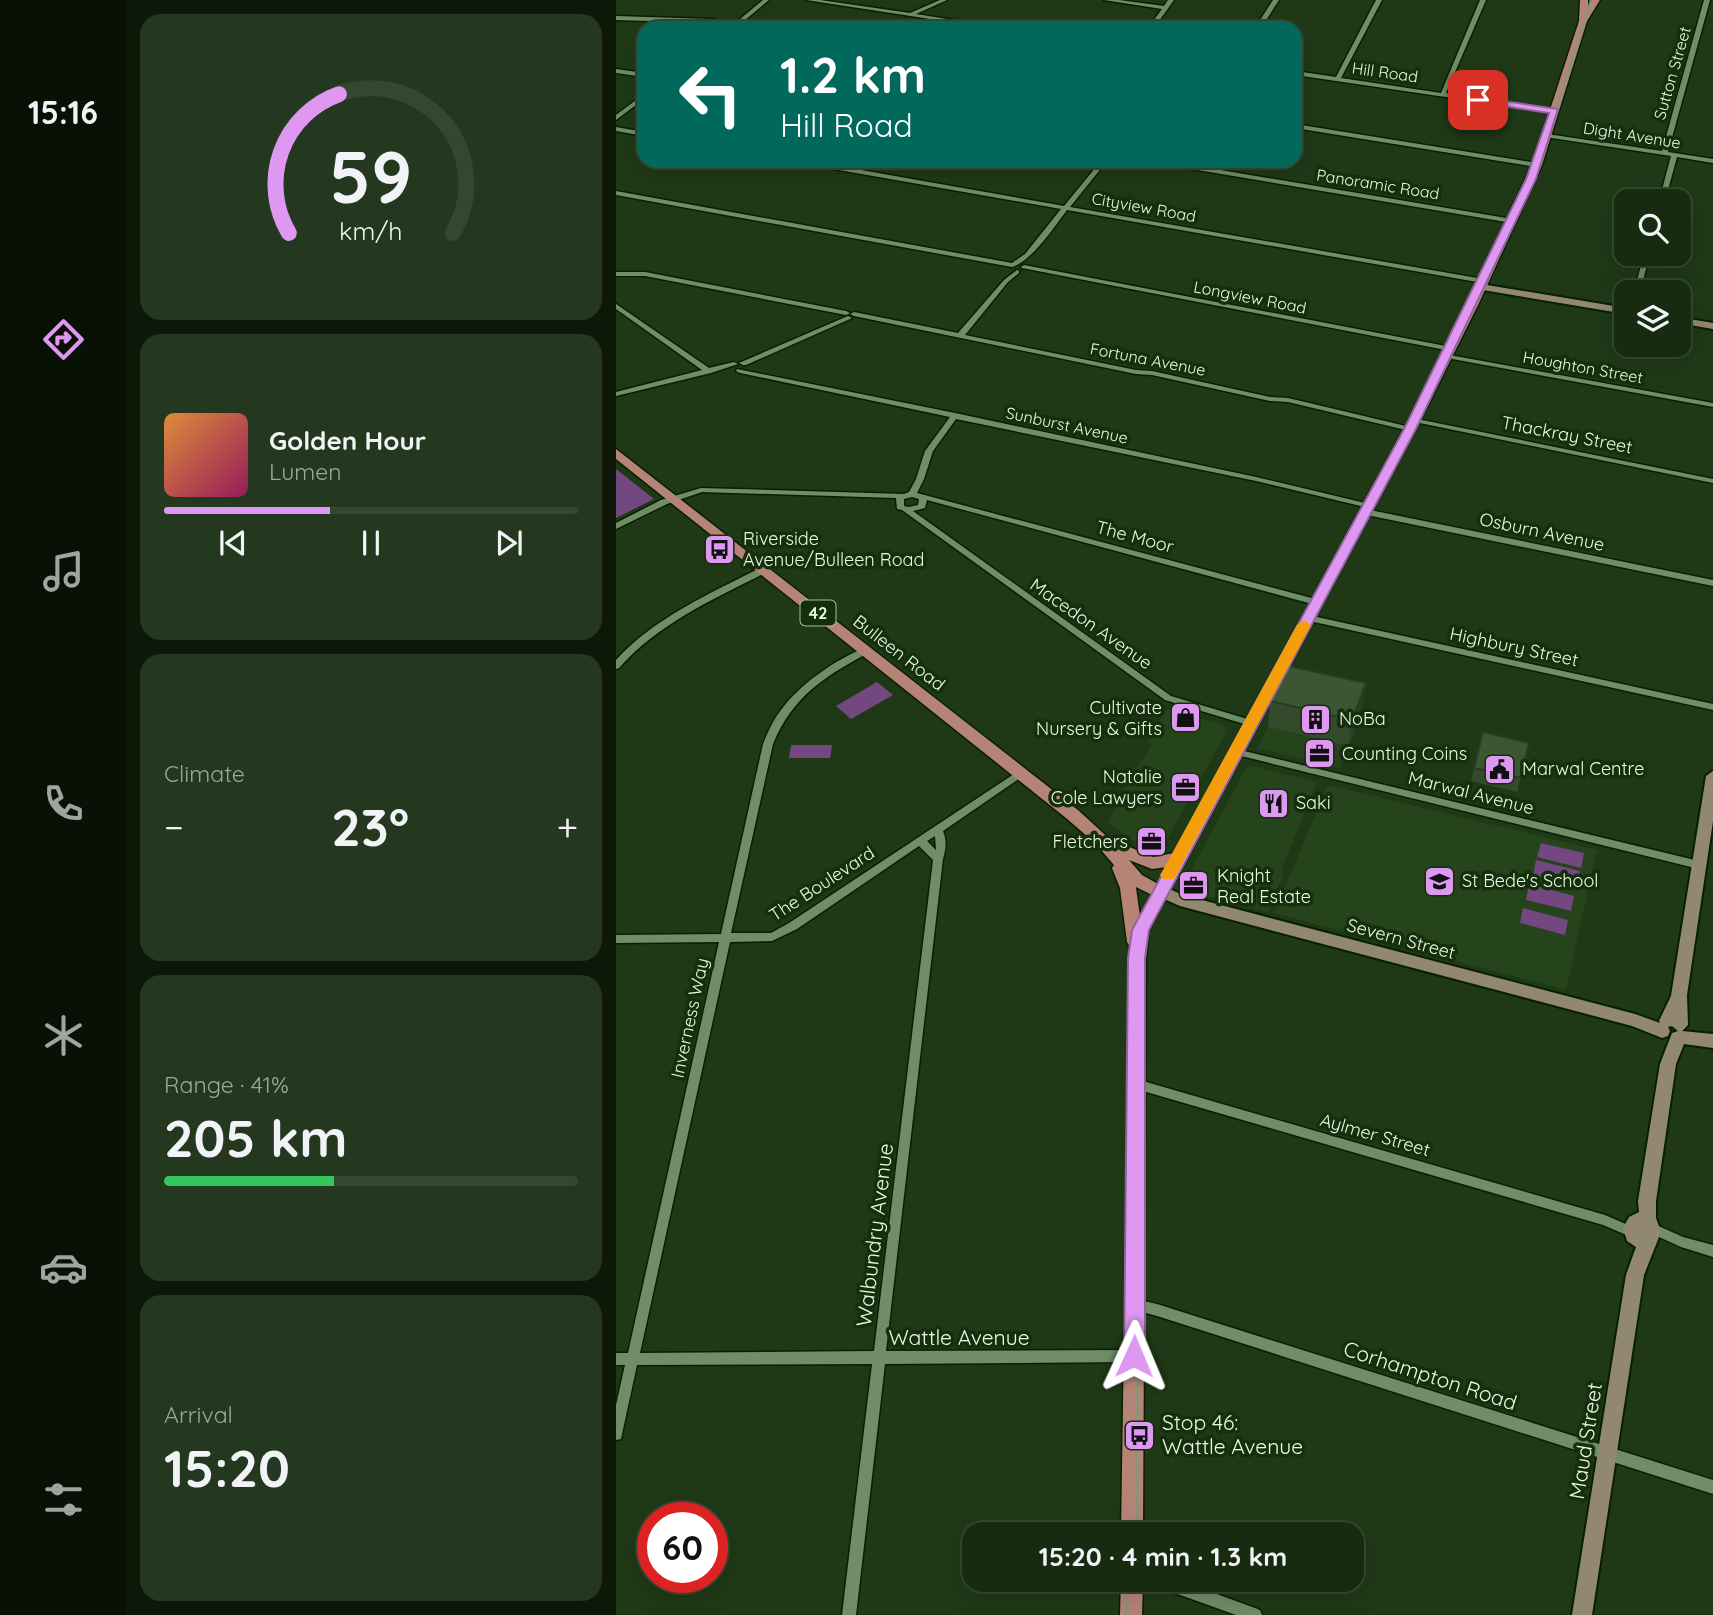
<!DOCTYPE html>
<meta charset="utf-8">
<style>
:root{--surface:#172b11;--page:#24371f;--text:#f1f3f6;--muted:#9ea79f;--line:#364731;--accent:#df98f2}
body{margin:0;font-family:Quicksand,sans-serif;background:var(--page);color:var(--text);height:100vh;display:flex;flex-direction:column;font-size:26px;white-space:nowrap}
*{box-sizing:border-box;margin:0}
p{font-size:23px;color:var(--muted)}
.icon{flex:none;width:38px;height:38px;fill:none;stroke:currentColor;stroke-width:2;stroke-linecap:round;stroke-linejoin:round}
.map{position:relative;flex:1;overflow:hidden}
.panel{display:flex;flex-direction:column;gap:14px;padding:14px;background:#0d1809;width:490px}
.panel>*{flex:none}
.guide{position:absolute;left:21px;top:21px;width:665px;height:147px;border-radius:21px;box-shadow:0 7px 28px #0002,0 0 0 2px var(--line);background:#00695c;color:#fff;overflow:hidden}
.fabs{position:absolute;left:998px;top:189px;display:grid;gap:14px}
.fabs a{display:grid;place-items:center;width:77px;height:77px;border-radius:14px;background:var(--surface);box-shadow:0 7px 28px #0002,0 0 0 2px var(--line);font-size:35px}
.speed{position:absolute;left:21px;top:1502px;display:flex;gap:14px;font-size:35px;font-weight:700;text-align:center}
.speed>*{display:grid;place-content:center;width:91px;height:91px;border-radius:50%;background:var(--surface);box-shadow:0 7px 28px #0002,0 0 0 2px var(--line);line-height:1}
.speed .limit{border:10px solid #d22;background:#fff;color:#111}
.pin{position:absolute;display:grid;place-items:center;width:60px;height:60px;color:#fff;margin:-30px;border-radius:14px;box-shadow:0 4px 10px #0006}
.me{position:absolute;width:77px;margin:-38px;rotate:1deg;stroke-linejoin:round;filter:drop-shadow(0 0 5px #0008)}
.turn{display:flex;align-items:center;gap:24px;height:147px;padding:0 28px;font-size:32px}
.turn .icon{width:91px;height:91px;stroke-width:2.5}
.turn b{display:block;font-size:49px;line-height:60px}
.big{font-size:52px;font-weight:700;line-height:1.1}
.panel .card{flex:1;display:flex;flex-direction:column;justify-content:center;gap:10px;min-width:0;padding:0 24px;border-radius:21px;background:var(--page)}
.panel .dial{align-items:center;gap:0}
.dial svg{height:182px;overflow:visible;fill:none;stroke:var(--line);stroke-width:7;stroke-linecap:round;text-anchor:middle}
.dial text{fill:var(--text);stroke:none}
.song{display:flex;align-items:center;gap:21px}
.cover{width:84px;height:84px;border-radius:10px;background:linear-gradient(135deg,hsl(30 70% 55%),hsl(330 70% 35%))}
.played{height:7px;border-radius:4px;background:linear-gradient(90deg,var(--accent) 40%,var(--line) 40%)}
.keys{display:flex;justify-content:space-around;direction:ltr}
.heat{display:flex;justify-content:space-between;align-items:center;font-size:38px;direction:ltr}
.charge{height:10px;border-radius:5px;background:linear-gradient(90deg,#34c759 41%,var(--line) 0)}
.trip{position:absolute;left:346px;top:1522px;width:402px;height:70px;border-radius:21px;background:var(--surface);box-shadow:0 7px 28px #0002,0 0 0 2px var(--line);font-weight:700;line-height:70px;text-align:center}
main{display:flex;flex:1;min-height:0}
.tab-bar{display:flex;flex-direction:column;width:126px;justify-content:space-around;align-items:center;background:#091107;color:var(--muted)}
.tab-bar .icon{width:49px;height:49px}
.tab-bar .current{color:var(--accent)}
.tab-bar b{font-size:32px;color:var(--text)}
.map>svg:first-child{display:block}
.built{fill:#25441c}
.green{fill:#73477f}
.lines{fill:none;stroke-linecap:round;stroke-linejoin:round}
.street-casing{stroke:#062001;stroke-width:3}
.secondary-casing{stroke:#062001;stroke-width:4}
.primary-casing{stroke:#062001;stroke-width:3}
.street{fill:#6f8d67;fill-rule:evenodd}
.secondary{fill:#92886f;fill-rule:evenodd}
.primary{fill:#b68477;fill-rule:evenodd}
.tram-far1{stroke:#82987c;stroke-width:2}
.tram{stroke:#82987c;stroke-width:2.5}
.wall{fill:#334a2c}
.shaded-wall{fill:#293c24}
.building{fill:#3b5633;stroke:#293c24;stroke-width:2}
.route{fill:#df98f2;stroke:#91639d;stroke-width:2}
.slow{fill:#f59e0b}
.labels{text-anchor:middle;stroke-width:7;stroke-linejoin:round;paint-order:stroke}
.far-street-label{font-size:16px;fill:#eafae5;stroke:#152f0d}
.shield{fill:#152f0d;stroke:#aabda4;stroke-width:2}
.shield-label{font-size:16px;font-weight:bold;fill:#eafae5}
.street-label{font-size:18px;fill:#eafae5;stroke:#152f0d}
.poi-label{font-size:18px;fill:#eafae5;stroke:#152f0d;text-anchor:start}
.near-street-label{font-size:21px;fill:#eafae5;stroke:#152f0d}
.near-poi-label{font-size:21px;fill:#eafae5;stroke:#152f0d;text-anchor:start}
</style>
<main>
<nav class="tab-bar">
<b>15:16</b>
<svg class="icon current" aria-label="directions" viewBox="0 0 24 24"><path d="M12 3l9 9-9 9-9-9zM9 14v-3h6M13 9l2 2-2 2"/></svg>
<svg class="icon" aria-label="music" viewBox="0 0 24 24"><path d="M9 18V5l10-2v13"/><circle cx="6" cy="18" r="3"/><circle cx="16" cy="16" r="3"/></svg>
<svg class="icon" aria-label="phone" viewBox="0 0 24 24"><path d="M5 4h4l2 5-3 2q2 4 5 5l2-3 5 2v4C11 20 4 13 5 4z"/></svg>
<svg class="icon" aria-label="climate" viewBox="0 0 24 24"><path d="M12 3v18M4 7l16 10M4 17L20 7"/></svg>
<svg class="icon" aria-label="car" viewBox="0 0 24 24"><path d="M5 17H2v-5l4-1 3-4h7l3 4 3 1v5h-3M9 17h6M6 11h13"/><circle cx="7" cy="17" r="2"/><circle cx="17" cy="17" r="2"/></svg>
<svg class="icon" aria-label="filters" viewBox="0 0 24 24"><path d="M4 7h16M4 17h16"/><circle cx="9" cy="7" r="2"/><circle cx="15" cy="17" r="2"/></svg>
</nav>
<section class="panel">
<div class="card dial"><svg viewBox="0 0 100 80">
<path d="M14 69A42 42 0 1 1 86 69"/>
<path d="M14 69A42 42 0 0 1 36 8" stroke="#df98f2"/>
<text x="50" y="56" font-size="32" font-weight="700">59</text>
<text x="50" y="72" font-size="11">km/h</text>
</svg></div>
<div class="card">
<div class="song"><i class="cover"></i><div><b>Golden Hour</b><p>Lumen</p></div></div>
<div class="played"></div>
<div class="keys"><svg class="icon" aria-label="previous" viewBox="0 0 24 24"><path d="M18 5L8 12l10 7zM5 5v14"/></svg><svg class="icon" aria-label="pause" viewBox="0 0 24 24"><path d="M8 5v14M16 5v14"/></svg><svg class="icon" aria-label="next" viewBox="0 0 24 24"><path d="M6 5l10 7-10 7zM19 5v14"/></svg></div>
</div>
<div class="card"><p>Climate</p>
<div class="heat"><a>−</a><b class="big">23°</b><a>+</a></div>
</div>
<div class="card"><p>Range · 41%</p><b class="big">205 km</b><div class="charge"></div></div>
<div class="card"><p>Arrival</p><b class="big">15:20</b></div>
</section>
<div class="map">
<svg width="1097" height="1615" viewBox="0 0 1097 1615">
<rect width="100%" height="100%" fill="#1f3917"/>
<g class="built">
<polygon points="551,709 607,725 611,731 544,852 536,853 491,823 505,800 506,792 536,744 532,742"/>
<polygon points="652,727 732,746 724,768 641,748"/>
<polygon points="632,765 701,782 666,868 667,876 652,912 565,889"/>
<polygon points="712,785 981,850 950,990 658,913"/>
</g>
<g class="green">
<polygon points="0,469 38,499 0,518"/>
<polygon points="261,682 277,695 235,719 220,706"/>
<polygon points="175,745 216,745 214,758 173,758"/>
<polygon points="925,843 968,853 965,868 921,857"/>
<polygon points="920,860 964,871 960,886 917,875"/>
<polygon points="913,884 958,896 955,911 910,900"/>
<polygon points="907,908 952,920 949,935 904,923"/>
</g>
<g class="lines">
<defs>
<g id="street">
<polygon points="147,0 153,0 123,25 135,28 113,28 115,26 94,23 0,20 0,16 94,19 118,24"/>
<polygon points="190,0 204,0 294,13 324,0 331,0 300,14 387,28 373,28"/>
<polygon points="488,0 503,0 548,6 552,0 558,0 538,28 532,28 546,9"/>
<polygon points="657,0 663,0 645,28 639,28"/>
<polygon points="760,0 766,0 725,78 825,93 864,0 870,0 830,93 939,109 942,111 939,113 679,75 679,71 720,77"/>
<polygon points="1088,0 1094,0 1052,152 1097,159 1097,163 1061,157 1049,201 1043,201 1055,156 929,137 929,135 931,134 1046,151"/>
<polygon points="0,69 28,73 28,77 0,73"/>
<polygon points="28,94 28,99 0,120 0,115"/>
<polygon points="679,124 921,163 924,165 921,167 679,128"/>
<polygon points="0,127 28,132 28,136 0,131"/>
<path d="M 180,161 L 194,161 L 448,206 L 485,161 L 491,161 L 454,207 L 867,279 L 870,281 L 867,283 L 451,210 C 438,227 416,261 396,267 L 0,195 L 0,191 L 396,263 L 409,254 L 445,209 L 183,163 Z"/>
<polygon points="537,161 551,161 896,219 899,221 896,223 540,163"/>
<polygon points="1028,254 1034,254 1024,292 1018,292"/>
<polygon points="408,265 835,347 839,349 835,351 406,268 405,267"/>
<polygon points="401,270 403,271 403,273 392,282 349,335 520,370 536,371 654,397 672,398 794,427 798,429 794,431 672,402 654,401 536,375 520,374 238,316 234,314 238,312 342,333 388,280"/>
<polygon points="0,272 29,272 230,311 234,313 230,315 29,276 0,276"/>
<polygon points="0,304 93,368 118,362 122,364 95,373 0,396 0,392 86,370 0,309"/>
<polygon points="232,316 236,318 234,319 130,365 127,365 123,363"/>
<polygon points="828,354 1097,403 1097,407 831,358 827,356"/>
<path d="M 121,369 L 339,413 L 640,477 L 753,504 L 757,506 L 753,508 L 640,481 L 340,419 L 317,451 L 308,479 L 301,493 L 703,600 L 704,602 L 700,605 L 311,500 L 309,508 L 297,511 L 555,696 L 638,721 L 640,723 L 635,726 L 549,700 L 286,510 L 281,509 L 280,498 L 86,492 L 51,504 L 0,529 L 0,523 L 45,500 L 85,488 L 288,494 L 293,492 L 300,479 L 309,451 L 334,417 L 124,373 L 120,371 ZM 296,497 L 303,499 L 302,505 L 293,507 L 288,506 L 288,499 Z"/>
<polygon points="796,418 1097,479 1097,483 799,422 796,422"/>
<polygon points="749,509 1097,580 1097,586 746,514 746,510"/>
<path d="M 148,567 L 151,568 L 152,570 L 151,572 C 98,599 43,623 3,668 L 0,669 L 0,660 C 30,627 69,606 108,586 C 121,580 134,572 148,567 Z"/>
<polygon points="692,615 1097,704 1097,710 689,620 688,618"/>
<path d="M 249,648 L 252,649 L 253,651 L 252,653 C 208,677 177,696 157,744 L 115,933 L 155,933 L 173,923 L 401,772 L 407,772 L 409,774 L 407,776 L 327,831 C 331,841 330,849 327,859 L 270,1351 L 518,1350 L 522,1352 L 524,1356 L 522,1360 L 518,1362 L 269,1364 L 240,1615 L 226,1615 L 256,1364 L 21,1365 L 6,1434 L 5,1439 L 0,1440 L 0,1405 L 9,1365 L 0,1365 L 0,1353 L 12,1353 L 103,942 L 0,943 L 0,935 L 105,934 L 147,744 C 152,732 157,720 165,710 C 184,684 220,659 249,648 ZM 319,836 L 320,850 L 311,841 ZM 303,846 L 317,860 L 258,1351 L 24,1353 L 114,942 L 156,941 L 181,929 Z"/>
<polygon points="620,749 1083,861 1087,862 1088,865 1087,868 1083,869 617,754 615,752 617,750"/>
<polygon points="520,1079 989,1215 1019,1228 1021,1232 1019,1236 1015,1237 987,1225 520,1089 516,1087 514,1084 516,1081"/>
<polygon points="1036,1223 1067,1237 1097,1245 1097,1257 1065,1247 1032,1232 1030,1228 1032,1224"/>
<polygon points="519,1299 541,1304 1097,1480 1097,1494 541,1316 515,1309 513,1305 515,1301"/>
<polygon points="535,1580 562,1580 639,1608 644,1610 646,1615 620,1615 542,1587 537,1585"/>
</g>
<g id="secondary">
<polygon points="865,284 1010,308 1010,314 861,289 861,285"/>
<polygon points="1062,317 1097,323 1097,329 1062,323"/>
<polygon points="1097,771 1097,821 1071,995 1072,1025 1066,1031 1097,1034 1097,1048 1068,1044 1060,1064 1040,1201 1040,1218 1045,1232 1028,1275 976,1615 956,1615 1010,1275 1020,1247 1011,1241 1007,1228 1013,1217 1023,1212 1022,1201 1044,1064 1056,1033 1062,1031 1056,1026 1052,1027 1054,1031 1052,1036 1046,1038 1016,1026 564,906 539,895 537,891 539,887 544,885 567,895 1019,1014 1044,1023 1043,1021 1055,996 1090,776"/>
</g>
<g id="primary">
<path d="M 964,0 L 972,0 L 972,6 L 976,0 L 984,0 L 971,21 L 926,165 L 863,303 L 800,429 L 533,930 L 530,958 L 527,1535 L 505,1535 L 514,947 L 511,942 L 504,888 L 496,868 L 498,865 L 479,843 L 450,818 L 0,459 L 0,449 L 462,810 L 499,844 L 509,845 L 537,857 L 558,853 L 788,429 L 851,303 L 916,165 L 963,21 ZM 513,860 L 536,869 L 551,867 L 542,884 L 526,875 ZM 520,887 L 536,895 L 524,916 L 520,888 Z"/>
<polygon points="505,1580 527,1580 526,1615 504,1615"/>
</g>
</defs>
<use href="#street" class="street-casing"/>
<use href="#secondary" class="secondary-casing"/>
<use href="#primary" class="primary-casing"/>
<use href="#street" class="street"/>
<use href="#secondary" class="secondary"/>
<use href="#primary" class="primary"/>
<polyline class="tram-far1" points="523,1058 524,958 527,932 837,349 923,165 975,0"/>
<g class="tram">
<polyline points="521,1535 523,1057"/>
<polyline points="511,1580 511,1615"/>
</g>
</g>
<g class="wall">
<polygon points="750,683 746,709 733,746 652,727 654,701"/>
<polygon points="913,743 901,792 855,781 858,768"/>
</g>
<polygon class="shaded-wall" points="750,683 746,709 733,746 736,720"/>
<g class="building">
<polygon points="672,666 750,683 736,720 654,701"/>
<polygon points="867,732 913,743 904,778 858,768"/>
</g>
<polygon class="route" points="862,97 942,109 920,179 800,429 533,930 529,958 529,1356 526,1364 518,1366 511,1364 508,1356 512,958 516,930 788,429 910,179 933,113 859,102 858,100"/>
<polygon class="slow" points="688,620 695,625 558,879 547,879 544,875 547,870 681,625"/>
<defs>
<symbol id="bus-square" viewBox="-11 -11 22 22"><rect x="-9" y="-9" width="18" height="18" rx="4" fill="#df98f2" stroke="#152f0d"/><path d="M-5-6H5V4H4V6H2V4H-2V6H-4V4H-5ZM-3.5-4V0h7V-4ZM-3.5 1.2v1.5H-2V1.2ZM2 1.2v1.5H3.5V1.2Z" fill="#111"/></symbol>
<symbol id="shop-square" viewBox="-11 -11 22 22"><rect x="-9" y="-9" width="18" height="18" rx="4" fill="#df98f2" stroke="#152f0d"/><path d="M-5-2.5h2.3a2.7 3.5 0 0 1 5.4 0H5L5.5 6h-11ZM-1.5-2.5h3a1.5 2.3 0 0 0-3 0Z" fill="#111"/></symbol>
<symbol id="building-square" viewBox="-11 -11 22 22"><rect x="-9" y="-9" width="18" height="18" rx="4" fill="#df98f2" stroke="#152f0d"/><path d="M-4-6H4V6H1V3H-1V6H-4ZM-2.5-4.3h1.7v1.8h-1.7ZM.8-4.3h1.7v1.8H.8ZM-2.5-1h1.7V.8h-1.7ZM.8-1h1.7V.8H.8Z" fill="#111"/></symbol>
<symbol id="office-square" viewBox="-11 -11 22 22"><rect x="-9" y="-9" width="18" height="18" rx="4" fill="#df98f2" stroke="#152f0d"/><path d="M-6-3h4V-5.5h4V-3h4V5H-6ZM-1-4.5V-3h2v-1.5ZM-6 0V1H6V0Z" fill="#111"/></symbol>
<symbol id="civic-square" viewBox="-11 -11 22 22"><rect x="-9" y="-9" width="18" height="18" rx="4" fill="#df98f2" stroke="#152f0d"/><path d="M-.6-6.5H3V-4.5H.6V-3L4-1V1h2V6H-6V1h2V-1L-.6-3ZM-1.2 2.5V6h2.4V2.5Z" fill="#111"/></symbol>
<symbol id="restaurant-square" viewBox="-11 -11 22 22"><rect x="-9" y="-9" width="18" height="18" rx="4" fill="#df98f2" stroke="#152f0d"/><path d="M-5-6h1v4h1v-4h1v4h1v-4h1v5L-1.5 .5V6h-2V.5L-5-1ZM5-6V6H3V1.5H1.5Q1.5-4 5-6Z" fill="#111"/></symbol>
<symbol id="school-square" viewBox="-11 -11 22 22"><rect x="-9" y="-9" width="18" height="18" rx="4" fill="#df98f2" stroke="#152f0d"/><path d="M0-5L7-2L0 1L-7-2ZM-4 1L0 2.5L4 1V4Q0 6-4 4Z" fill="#111"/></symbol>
</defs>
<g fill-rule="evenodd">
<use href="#bus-square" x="86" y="532" width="35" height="35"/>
<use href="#shop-square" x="552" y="700" width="35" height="35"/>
<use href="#building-square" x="682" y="702" width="35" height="35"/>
<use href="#office-square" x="686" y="736" width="35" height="35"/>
<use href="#civic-square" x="866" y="752" width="35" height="35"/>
<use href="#office-square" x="552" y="770" width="35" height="35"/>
<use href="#restaurant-square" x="640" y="786" width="35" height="35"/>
<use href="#office-square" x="518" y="824" width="35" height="35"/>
<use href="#school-square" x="806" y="864" width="35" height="35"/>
<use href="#office-square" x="560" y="868" width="35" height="35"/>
<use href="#bus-square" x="506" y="1418" width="35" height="35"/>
</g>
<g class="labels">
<g class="far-street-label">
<text transform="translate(769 72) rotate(8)" y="6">Hill Road</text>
<text transform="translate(1056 73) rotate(-74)" y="6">Sutton Street</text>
<text transform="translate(1016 135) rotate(9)" y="6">Dight Avenue</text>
<text transform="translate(762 184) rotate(9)" y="6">Panoramic Road</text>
<text transform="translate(528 207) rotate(10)" y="6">Cityview Road</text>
<text transform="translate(634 297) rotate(11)" y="6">Longview Road</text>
<text transform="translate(532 359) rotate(11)" y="6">Fortuna Avenue</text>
<text transform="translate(967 367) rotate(10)" y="6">Houghton Street</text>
<text transform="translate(451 425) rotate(12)" y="6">Sunburst Avenue</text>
</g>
<rect class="shield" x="184.5" y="600.5" width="35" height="25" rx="5"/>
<g class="shield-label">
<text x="202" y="619">42</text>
</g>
<g class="street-label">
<text transform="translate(951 435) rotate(11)" y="6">Thackray Street</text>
<text transform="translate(926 532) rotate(12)" y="6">Osburn Avenue</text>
<text transform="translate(519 537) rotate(15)" y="6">The Moor</text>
<text transform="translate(475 624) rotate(35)" y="6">Macedon Avenue</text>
<text transform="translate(898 647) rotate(12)" y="6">Highbury Street</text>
<text transform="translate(283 653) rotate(38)" y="6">Bulleen Road</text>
<text transform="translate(855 793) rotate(14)" y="6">Marwal Avenue</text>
<text transform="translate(206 884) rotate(-33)" y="6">The Boulevard</text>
<text transform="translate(785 939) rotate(15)" y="6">Severn Street</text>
<text transform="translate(74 1018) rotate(-78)" y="6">Inverness Way</text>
<text transform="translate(759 1135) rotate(16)" y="6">Aylmer Street</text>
</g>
<g class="poi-label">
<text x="127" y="545">Riverside<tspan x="127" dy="21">Avenue/Bulleen Road</tspan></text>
<text x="546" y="714" text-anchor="end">Cultivate<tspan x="546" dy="21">Nursery &amp; Gifts</tspan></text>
<text x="723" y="725">NoBa</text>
<text x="726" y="760">Counting Coins</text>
<text x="906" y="775">Marwal Centre</text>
<text x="546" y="783" text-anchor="end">Natalie<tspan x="546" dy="21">Cole Lawyers</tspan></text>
<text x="680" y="809">Saki</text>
<text x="512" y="848" text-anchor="end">Fletchers</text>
<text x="601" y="882">Knight<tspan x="601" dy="21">Real Estate</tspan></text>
<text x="846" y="887">St Bede's School</text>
</g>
<g class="near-street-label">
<text transform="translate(259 1235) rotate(-83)" y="7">Walbundry Avenue</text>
<text x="343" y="1345">Wattle Avenue</text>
<text transform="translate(814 1376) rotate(18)" y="7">Corhampton Road</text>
<text transform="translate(970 1441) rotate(-81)" y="7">Maud Street</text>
</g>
<g class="near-poi-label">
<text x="546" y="1430">Stop 46:<tspan x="546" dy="24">Wattle Avenue</tspan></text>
</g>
</g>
</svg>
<div class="fabs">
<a><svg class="icon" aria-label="search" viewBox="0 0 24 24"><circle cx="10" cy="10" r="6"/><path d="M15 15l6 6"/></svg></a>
<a><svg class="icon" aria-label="layers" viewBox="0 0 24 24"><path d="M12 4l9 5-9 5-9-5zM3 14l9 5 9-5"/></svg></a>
</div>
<div class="speed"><div class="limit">60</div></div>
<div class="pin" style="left:862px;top:100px;background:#d93025"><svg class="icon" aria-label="arrive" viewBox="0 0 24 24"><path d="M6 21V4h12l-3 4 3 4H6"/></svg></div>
<svg class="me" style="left:518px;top:1356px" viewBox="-20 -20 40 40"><path d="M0-17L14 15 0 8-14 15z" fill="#df98f2" stroke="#fff" stroke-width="4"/></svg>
<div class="trip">15:20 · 4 min · 1.3 km</div>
<div class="guide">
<div class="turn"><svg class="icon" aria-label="left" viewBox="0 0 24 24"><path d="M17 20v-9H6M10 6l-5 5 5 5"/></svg><div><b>1.2 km</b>Hill Road</div></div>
</div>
</div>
</main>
